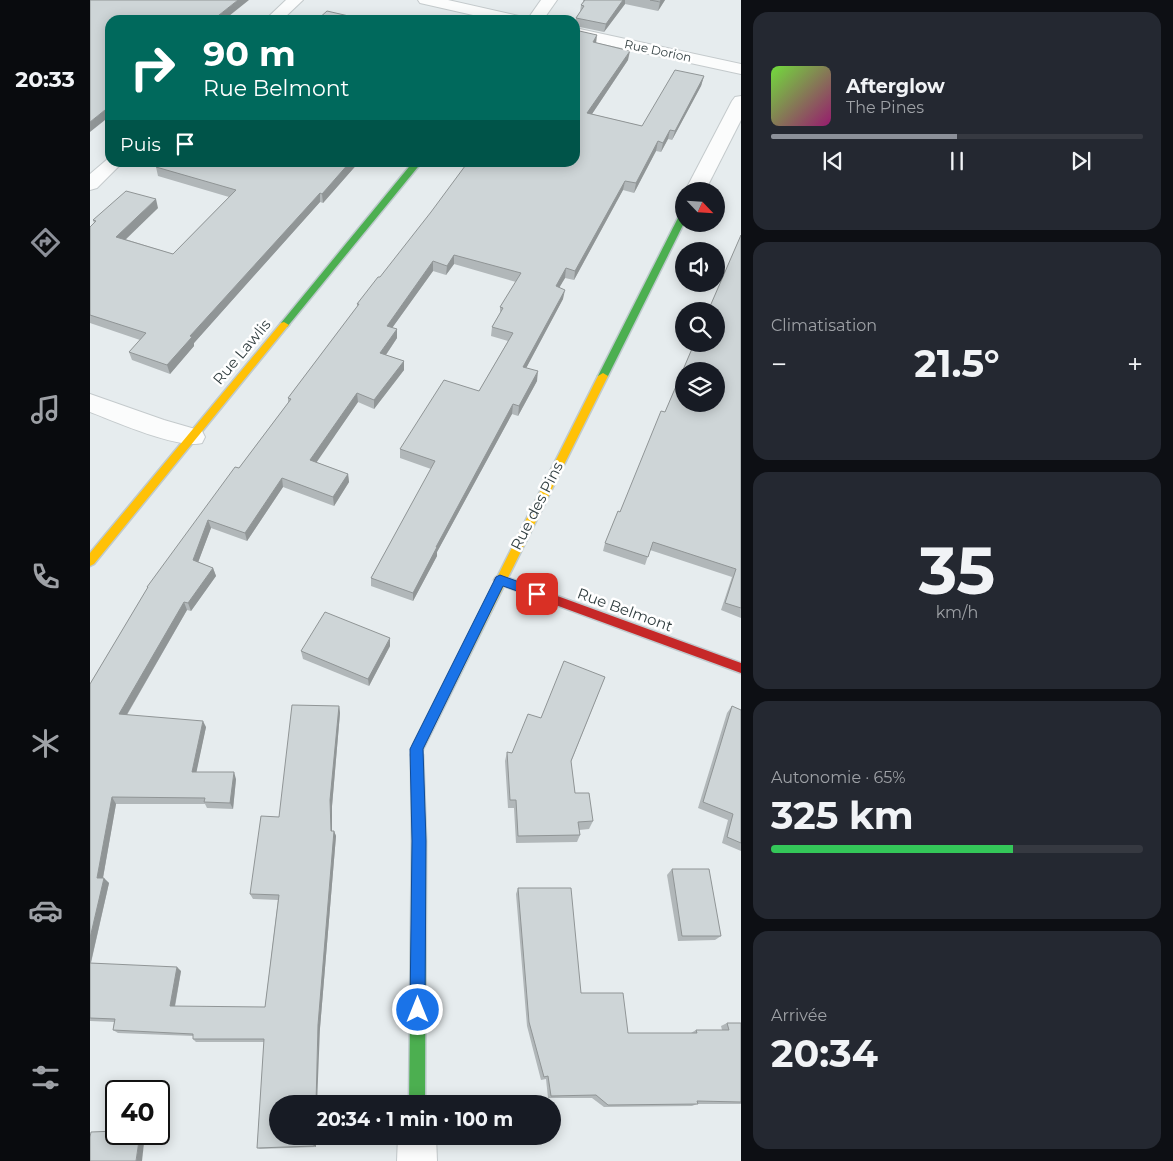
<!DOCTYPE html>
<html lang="fr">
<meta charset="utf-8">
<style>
:root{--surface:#171b24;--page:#242831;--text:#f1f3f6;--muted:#9ea1a6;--line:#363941;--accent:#8c9099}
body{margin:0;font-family:Montserrat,sans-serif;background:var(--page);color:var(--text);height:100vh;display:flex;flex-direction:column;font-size:19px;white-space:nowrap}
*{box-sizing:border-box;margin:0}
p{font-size:16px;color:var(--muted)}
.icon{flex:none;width:28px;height:28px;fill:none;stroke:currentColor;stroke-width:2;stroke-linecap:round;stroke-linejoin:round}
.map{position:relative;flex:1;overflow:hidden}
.details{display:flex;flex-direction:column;gap:12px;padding:12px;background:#0d0f14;width:432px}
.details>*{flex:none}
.guide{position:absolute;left:15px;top:15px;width:475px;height:152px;border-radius:15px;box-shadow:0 2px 12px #0003;background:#00695c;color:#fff;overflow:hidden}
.needle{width:32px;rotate:115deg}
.fabs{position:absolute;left:585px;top:182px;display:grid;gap:10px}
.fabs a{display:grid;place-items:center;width:50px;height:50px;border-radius:50%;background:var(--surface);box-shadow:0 2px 12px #0003;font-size:25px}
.speed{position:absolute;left:15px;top:1080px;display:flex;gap:10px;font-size:25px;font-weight:700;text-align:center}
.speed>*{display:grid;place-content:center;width:65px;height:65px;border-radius:50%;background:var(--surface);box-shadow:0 2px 12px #0003;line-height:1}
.speed .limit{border:2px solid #111;border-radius:8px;background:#fff;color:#111}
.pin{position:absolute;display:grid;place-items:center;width:42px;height:42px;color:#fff;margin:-21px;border-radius:10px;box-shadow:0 2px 8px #0006}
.me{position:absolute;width:55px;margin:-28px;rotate:0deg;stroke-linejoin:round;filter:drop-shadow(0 0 4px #0008)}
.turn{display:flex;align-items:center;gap:18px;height:105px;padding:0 15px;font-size:22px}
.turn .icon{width:65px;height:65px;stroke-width:2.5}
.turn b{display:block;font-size:35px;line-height:42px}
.then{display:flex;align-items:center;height:48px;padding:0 15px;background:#0003;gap:10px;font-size:19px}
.big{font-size:38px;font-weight:700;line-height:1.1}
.details .card{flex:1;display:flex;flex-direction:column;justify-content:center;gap:8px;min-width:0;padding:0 18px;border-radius:15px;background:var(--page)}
.details .dial{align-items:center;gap:0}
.dial b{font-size:65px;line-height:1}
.song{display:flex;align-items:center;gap:15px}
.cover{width:60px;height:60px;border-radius:8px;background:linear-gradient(135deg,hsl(100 70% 55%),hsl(320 70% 35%))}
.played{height:5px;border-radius:2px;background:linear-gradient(90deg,var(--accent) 50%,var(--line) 50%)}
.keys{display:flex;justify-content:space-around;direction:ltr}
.heat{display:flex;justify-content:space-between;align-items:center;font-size:28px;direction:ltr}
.charge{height:8px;border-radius:4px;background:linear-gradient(90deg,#34c759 65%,var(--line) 0)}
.trip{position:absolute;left:179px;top:1095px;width:292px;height:50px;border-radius:25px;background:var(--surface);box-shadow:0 2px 12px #0003;font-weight:700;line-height:50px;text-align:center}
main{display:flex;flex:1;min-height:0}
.tab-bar{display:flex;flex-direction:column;width:90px;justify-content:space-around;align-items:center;background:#090b0e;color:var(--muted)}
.tab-bar .icon{width:35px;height:35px}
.tab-bar .selected{color:var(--accent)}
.tab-bar b{font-size:22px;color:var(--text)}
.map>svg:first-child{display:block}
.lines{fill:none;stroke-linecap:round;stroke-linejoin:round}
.street-casing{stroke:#c4cacc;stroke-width:2}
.fast-casing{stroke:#bfcace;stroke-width:3}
.slow-casing{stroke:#bfcace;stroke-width:3}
.jam-casing{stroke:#bfcace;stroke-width:3}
.street{fill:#fbfcfc;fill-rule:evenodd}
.fast{fill:#4caf50;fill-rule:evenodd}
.slow{fill:#ffc107;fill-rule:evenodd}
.jam{fill:#c62828;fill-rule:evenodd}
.wall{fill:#b1b7b9}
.shaded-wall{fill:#909596}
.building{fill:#ced5d7;stroke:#909596;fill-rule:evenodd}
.route{fill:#1a73e8;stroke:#114b97}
.labels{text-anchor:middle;stroke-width:5;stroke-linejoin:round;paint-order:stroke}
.far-street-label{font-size:12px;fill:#334042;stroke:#fff}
.street-label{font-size:15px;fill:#334042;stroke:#fff}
</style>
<main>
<nav class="tab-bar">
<b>20:33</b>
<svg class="icon selected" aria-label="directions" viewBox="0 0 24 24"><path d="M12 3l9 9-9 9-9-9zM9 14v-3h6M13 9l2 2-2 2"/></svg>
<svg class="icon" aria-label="music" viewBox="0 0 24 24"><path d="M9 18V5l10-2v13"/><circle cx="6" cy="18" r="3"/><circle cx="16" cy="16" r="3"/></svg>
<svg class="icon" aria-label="phone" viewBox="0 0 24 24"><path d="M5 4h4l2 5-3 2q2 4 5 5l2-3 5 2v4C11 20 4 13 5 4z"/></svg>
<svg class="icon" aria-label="climate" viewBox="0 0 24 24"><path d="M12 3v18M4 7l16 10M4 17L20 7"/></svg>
<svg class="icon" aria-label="car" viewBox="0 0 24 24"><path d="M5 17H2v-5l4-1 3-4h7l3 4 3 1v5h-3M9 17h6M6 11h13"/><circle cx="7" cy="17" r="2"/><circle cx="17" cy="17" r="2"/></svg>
<svg class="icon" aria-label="filters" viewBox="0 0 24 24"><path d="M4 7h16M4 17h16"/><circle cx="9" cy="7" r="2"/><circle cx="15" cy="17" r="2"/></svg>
</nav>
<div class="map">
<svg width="651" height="1161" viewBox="0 0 651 1161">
<rect width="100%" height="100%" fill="#e6ecee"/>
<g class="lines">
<defs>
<g id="street">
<polygon points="196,0 213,0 192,20 175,20"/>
<polygon points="328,0 358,0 433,17 435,20 405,20 330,3"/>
<polygon points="451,0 467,0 453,20 437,20"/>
<polygon points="485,28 651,64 651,74 485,38"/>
<polygon points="651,96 651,120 615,191 595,191 642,101 645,97"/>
<polygon points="20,157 20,162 33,162 7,188 0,190 0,174"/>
<path d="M 0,394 L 74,420 L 112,431 L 115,437 L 112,443 C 89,450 24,421 0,412 Z"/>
<polygon points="308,1136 346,1136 347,1161 307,1161"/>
</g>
<g id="fast">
<polygon points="323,162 332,162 197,327 191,327 191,323"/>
<polygon points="591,212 594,212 594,223 518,376 513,379 510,378 508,376"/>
<polygon points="327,749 331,751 333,755 336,841 335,1104 319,1104 322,841 321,755 323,751"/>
</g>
<g id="slow">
<polygon points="194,322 199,325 197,327 4,564 0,566 0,553 191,323"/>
<polygon points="513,373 518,376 333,749 331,759 327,761 323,759 321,755 323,745 508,376"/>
</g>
<polygon id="jam" points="410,575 651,663 651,673 406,583 404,580 406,577"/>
</defs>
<use href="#street" class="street-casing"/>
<use href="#fast" class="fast-casing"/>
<use href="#slow" class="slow-casing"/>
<use href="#jam" class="jam-casing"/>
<use href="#street" class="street"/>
<use href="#fast" class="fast"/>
<use href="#slow" class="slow"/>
<use href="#jam" class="jam"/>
</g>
<g class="wall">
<polygon points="493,0 575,0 568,11 535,4 514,32 485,26 486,18 490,12 491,5 493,2"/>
<polygon points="506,43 538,60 502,114 552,126 614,76 611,86 582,140 578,139 571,152 566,151 544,193 533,190 484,280 475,278 469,287 473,299 436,368 447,381 428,416 422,414 347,552 347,556 323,601 281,586 281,578 341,469 310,458 310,449 389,391 418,341 401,336 402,327 410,313 410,307 426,282 364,264 356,275 343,271 302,328 307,329 307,338 296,355 314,361 314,370 284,409 268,402 226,462 258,474 259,482 244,506 193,487 157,541 121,528 108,562 123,568 126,576 101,611 97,610 37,715 116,727 106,772 146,779 143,809 117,808 115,804 26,804 13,878 19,883 1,963 91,971 85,1007 175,1007 188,900 163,899 160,894 189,817 249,706 250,713 242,806 242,831 244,831 246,836 230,1028 188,1136 226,1136 226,1147 170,1149 167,1148 174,1042 106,1042 103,1039 103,1036 28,1033 23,1030 24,1022 0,1021 0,684 57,589 57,587 149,468 198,403 198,398 267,307 267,304 290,277"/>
<polygon points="269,162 233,203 230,202 104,343 104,346 80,374 42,360 39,352 50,340 0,323 0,227 4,223 3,220 68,208 35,239 83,254 139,197 68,176 66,167"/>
<polygon points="651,235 651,618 631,610 642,577 560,550 555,565 513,551 515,543 530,512 575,412"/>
<polygon points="300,646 279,686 213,659 211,651"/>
<polygon points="515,677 481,762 485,793 503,821 499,829 489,830 490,835 487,842 426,843 424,808 418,808 415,761 417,752 422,753 451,718"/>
<polygon points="642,706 651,710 651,851 632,843 638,820 608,808 637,713"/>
<polygon points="582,869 631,936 625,940 588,941 577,875"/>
<polygon points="428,888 491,993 538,1033 601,1033 606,1030 632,1030 631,1026 637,1023 651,1023 651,1104 607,1104 602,1106 514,1107 502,1098 458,1098 456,1079 451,1080 437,1026 426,894"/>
</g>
<g class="shaded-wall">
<polygon points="148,0 159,0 134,20 124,20 124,19"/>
<polygon points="533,0 535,0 535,4 514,32 516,24"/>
<polygon points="571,0 575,0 568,11 570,2"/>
<polygon points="507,35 506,44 503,42"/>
<polygon points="540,51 538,60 496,123 497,113"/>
<polygon points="614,76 611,86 582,140 585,131"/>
<polygon points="20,106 20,116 0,132 0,122"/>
<polygon points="580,130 578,139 571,152 573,143"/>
<polygon points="568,141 566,151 544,193 546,183"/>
<polygon points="260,162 269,162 233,203 232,194"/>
<polygon points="535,181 533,190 484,280 485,271"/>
<polygon points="230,193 230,202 104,343 104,346 80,374 77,365 100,336"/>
<polygon points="66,199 68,208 29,246 26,237"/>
<polygon points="364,255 364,264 356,275 357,266"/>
<polygon points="343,261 343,271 297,335 297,326"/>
<polygon points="476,268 475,278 465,295 466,286"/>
<polygon points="475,290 473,299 432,376 433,367"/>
<polygon points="307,329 307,338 291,362 290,353"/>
<polygon points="314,361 314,370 284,409 284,400"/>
<polygon points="448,371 447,381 428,416 429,406"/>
<polygon points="267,393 268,402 222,469 220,460"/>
<polygon points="423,404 422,414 347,552 347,556 323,601 323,593 346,547"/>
<polygon points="258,474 259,482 244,506 243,497"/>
<polygon points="192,478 193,487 157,541 155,533"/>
<polygon points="118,520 121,528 106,568 103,560"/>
<polygon points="123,568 126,576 101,611 98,603"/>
<polygon points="94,602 97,610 33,721 29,714"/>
<polygon points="300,638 300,646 279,686 278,679"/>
<polygon points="249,706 250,713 242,806 242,836 241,831 240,800"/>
<polygon points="113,721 116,727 105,779 102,772"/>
<polygon points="144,772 146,779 143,809 140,803"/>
<polygon points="22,797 26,804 12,883 7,878"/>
<polygon points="244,831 246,836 230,1028 227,1104 226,1104 228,1025"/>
<polygon points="14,878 19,883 0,966 0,938"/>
<polygon points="87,967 91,971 84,1010 80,1006"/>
<polygon points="50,1134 55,1134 52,1161 46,1161"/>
<polygon points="224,1136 226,1136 226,1147 224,1146"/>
</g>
<g class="building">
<polygon points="0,0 148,0 124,19 127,20 20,20 20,106 0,122"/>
<polygon points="495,0 533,0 516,24 486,18 494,6 491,5"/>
<polygon points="560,0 571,0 570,2"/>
<polygon points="237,11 276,20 227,20"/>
<polygon points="485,30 507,35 503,42 540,51 497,113 552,126 585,70 614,76 585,131 580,130 573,143 568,141 546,183 535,181 485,271 476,268 466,286 475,290 433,367 448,371 429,406 423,404 346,547 347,547 323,593 281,578 345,461 310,449 354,380 389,391 423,333 402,327 413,308 410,307 431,273 364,255 357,266 343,261 297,326 307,329 290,353 314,361 284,400 267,393 220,460 258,474 243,497 192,478 155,533 118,520 103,560 123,568 98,603 94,602 29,714 113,721 102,772 144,772 140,803 114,802 115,798 22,797 7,878 14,878 0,938 0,684 58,587 57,587 145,467 149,468 201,399 198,398 269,304 267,304 288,277 290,277 341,212 378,162 485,162"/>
<polygon points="71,162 260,162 232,194 230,193 100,336 102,337 77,365 39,352 56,333 0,315 0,227 6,221 3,220 36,191 66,199 26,237 83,254 146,190 66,167"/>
<path d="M 651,235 L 651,608 L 635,603 L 646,569 L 563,542 L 558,557 L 515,543 L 528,511 L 530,512 L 571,411 L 575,412 L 604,344 L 626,344 L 626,311 L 618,311 ZM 594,371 L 626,371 L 626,404 L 594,404 Z"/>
<polygon points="235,612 300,638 278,679 211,651"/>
<polygon points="474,661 515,677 481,761 485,793 499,793 503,821 488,822 490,835 428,836 426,800 420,800 417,752 422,753 438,714 451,718"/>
<polygon points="202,705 249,706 240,800 241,831 244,831 228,1025 226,1104 188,1104 188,1136 224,1136 224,1146 167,1148 174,1039 103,1039 103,1034 23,1030 25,1019 0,1018 0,963 87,967 80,1006 175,1007 189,895 160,894 171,816 189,817"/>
<polygon points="642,706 651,710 651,843 637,837 643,814 613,802"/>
<polygon points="582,869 619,869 631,936 592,936"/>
<polygon points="428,888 481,888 491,993 533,993 538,1033 607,1033 606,1030 639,1030 637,1023 651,1023 651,1102 607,1101 608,1104 518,1105 506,1095 461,1096 458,1076 454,1077 439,1022"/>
<polygon points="26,1131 26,1134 50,1134 46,1161 0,1161 0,1137 1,1132"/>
</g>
<polygon class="route" points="410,575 451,590 453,594 451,597 447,598 413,586 333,749 336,841 335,1010 333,1015 328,1017 323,1015 320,1010 322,841 320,749 406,577"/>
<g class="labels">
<g class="far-street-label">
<text transform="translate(568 51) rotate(12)" y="4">Rue Dorion</text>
</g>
<g class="street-label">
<text transform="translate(152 352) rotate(-50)" y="5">Rue Lawlis</text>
<text transform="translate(447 506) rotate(-63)" y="5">Rue des Pins</text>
<text transform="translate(535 610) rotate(20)" y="5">Rue Belmont</text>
</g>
</g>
</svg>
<div class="fabs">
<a><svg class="needle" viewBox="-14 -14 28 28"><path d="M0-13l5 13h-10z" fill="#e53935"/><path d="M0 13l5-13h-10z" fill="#9ea1a6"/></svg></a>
<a><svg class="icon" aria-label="sound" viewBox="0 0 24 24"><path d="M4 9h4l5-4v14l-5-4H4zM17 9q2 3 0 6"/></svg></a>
<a><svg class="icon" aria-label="search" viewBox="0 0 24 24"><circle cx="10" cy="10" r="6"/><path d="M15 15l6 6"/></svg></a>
<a><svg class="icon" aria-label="layers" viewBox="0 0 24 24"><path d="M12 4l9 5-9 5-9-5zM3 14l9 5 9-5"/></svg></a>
</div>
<div class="speed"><div class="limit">40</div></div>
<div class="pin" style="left:447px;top:594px;background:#d93025"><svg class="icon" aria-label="arrive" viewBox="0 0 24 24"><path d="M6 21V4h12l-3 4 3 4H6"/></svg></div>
<svg class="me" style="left:328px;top:1010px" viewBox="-20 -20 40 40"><circle r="17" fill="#1a73e8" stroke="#fff" stroke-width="3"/><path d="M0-11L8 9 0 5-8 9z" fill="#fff"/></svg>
<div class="trip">20:34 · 1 min · 100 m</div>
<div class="guide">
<div class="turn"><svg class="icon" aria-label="right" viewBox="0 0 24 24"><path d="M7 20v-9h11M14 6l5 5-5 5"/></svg><div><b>90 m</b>Rue Belmont</div></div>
<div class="then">Puis<svg class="icon" aria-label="arrive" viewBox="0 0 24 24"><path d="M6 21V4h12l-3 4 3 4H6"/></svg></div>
</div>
</div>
<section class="details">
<div class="card">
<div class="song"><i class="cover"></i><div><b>Afterglow</b><p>The Pines</p></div></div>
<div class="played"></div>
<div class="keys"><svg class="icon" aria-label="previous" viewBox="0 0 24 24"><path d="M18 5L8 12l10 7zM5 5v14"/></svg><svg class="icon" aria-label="pause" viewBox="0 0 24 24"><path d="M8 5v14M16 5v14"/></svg><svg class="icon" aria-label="next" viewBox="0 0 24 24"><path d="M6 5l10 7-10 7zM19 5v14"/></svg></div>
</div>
<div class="card"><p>Climatisation</p>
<div class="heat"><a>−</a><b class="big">21.5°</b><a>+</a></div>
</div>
<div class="card dial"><b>35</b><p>km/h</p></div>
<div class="card"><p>Autonomie · 65%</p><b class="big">325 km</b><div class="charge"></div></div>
<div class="card"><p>Arrivée</p><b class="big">20:34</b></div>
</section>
</main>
